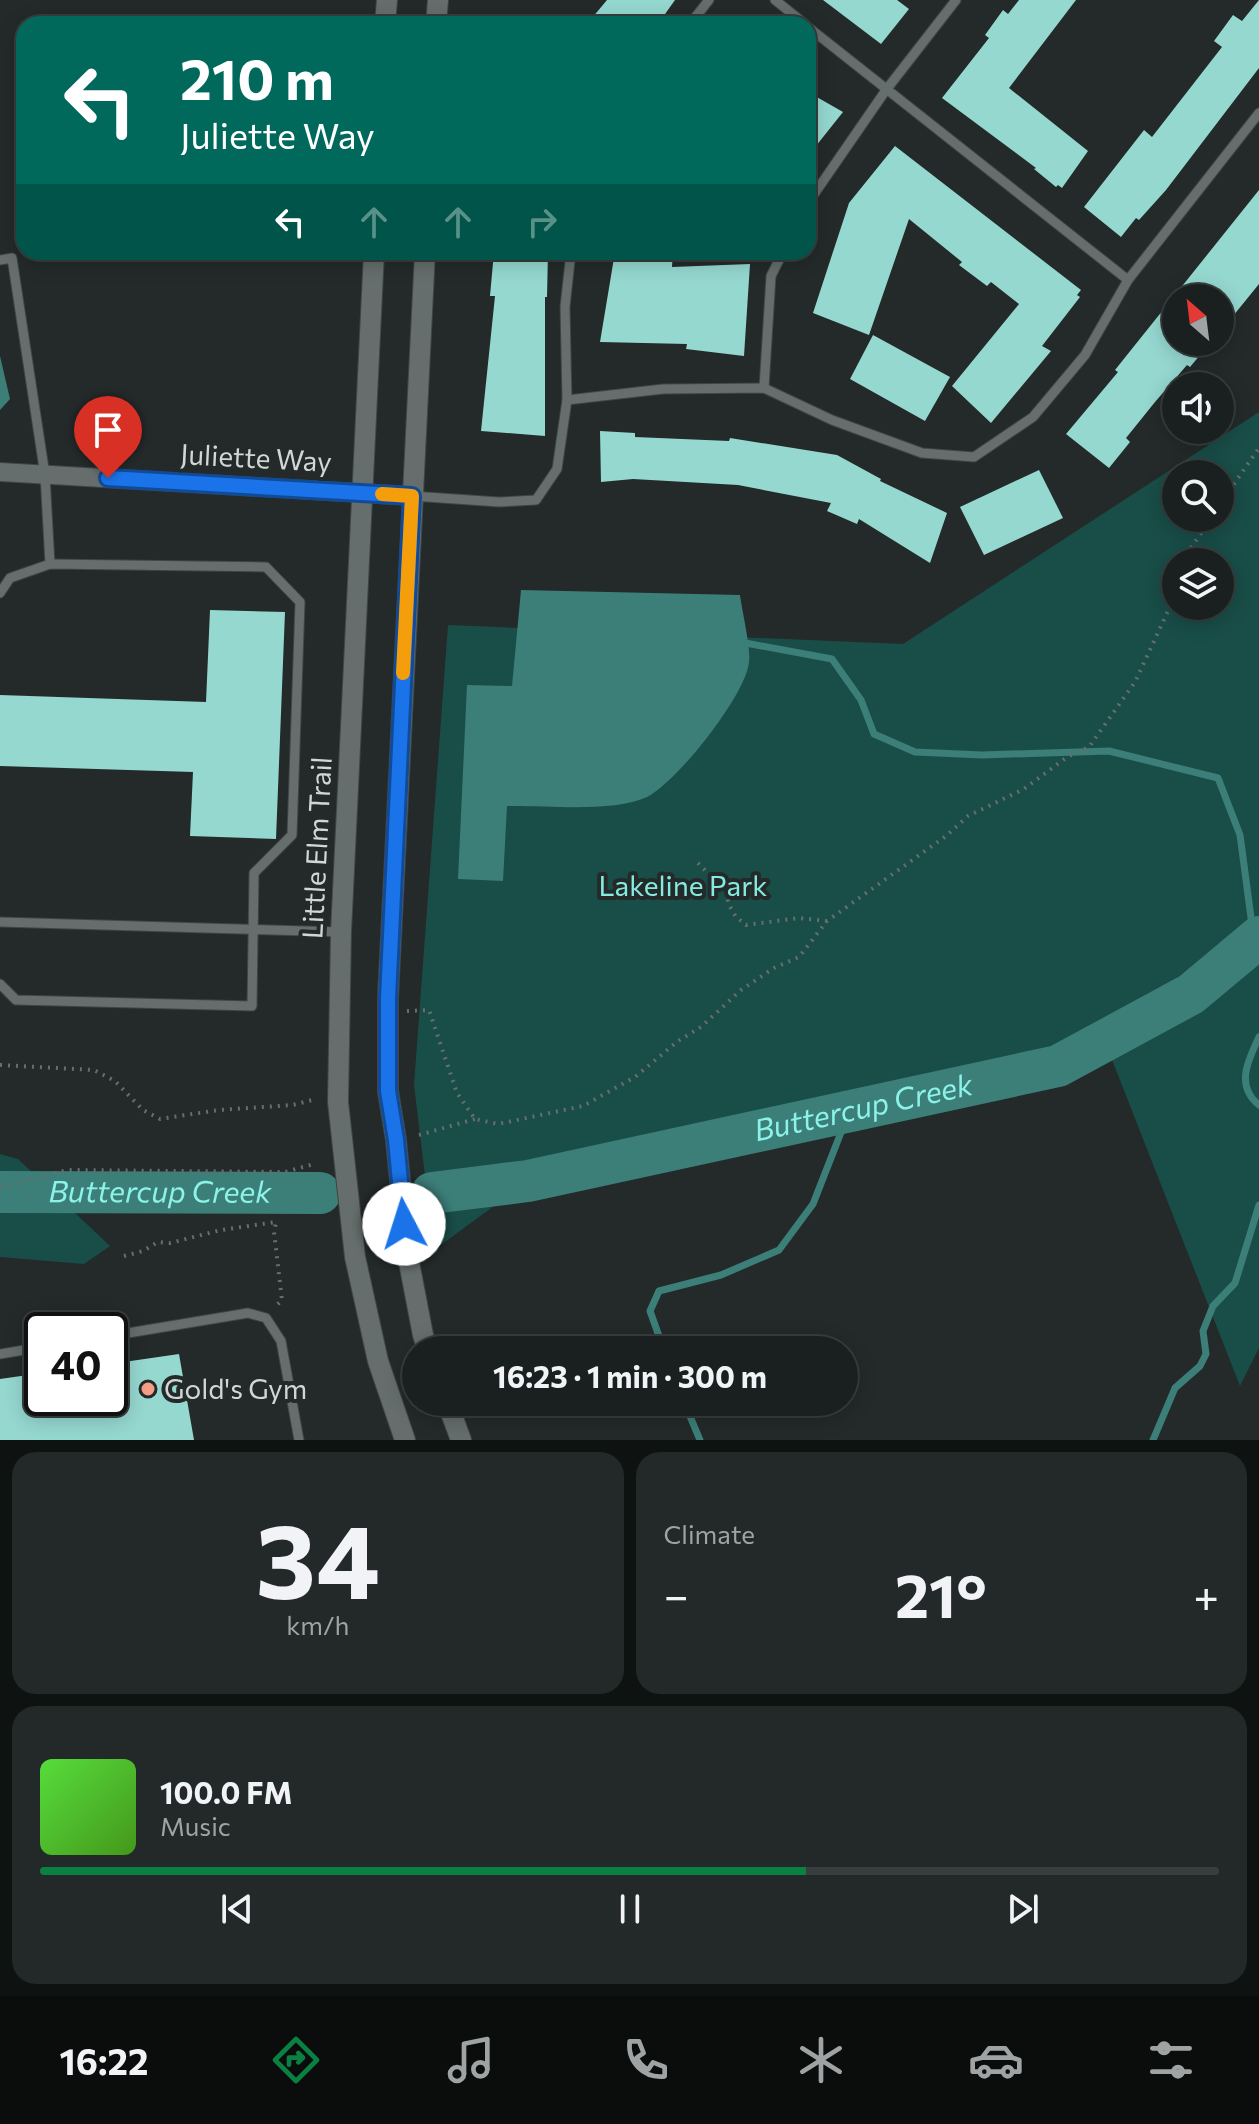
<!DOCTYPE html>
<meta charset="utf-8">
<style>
:root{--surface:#1a201f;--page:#232828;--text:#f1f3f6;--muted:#9fa3a4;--line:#383e3d;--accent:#0b8043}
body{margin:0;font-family:Commissioner,sans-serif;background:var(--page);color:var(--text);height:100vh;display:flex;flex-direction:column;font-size:30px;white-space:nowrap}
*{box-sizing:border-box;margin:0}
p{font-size:26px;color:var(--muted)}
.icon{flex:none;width:44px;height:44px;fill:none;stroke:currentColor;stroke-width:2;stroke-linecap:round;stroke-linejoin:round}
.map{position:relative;height:1440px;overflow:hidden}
.sheet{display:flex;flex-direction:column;gap:12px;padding:12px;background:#0e1211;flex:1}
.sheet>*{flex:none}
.banner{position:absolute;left:16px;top:16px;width:800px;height:244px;border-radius:24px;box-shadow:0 4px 20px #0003,0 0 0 2px var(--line);background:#00695c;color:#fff;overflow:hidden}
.needle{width:52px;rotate:332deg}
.controls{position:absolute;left:1162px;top:284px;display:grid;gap:16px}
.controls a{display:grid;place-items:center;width:72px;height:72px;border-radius:50%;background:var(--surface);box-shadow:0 4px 20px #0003,0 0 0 2px var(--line);font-size:40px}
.speed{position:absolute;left:24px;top:1312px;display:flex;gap:16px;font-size:40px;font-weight:700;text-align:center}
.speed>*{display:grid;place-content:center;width:104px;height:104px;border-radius:50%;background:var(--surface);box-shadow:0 4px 20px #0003,0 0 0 2px var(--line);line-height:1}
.speed .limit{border:4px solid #111;border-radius:12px;background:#fff;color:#111}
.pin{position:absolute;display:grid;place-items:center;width:68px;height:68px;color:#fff;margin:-82px -34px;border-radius:50% 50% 50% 0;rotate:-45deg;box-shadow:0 0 8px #0007}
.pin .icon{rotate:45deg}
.me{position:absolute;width:88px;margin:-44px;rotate:355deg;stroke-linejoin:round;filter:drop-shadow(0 0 6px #0008)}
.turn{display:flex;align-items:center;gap:28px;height:168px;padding:0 32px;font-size:36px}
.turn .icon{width:104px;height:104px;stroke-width:2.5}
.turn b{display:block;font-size:56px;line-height:68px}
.lanes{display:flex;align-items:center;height:76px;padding:0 32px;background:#0003;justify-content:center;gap:40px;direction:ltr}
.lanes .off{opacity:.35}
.big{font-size:60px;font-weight:700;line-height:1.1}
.sheet .tile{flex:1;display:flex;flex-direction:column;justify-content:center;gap:12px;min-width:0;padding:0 28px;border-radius:24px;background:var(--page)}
.sheet .dial{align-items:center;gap:0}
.dial b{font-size:104px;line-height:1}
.song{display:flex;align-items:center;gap:24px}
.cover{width:96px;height:96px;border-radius:12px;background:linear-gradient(135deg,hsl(110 70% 55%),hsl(100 70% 35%))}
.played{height:8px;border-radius:4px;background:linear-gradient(90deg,var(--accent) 65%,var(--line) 65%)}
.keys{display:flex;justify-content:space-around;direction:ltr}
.heat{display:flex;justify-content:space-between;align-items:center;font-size:44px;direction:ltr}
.sheet .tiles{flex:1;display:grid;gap:12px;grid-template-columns:1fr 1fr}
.tile:last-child{grid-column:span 2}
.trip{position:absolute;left:402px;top:1336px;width:456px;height:80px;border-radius:40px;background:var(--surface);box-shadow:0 4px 20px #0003,0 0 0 2px var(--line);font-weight:700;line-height:80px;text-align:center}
.menu{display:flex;height:128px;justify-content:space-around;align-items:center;background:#0a0d0c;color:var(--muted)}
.menu .icon{width:56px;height:56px}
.menu .selected{color:var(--accent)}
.menu b{font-size:36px;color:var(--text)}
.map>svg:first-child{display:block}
.green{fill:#194d48;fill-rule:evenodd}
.water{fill:#3c7e78}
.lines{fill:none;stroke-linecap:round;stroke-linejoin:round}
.stream{stroke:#3c7e78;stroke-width:7}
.river{stroke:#3c7e78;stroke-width:42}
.building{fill:#95d8d0}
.lane-casing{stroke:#3f4645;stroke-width:11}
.street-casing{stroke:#3f4645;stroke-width:20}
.secondary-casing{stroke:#3f4645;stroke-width:22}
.path{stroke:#686e6d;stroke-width:4;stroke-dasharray:2 6;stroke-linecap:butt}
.lane{stroke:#656e6c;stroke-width:9}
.street{stroke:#656e6c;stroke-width:18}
.secondary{stroke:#656e6c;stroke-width:20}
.route-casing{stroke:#114b97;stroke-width:20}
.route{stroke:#1a73e8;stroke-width:14}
.slow{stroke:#f59e0b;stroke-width:14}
.poi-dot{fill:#f49e86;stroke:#232a29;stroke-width:3}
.labels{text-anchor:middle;stroke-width:8;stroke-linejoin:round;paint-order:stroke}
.street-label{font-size:28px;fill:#d2d7d6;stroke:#232a29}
.park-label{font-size:28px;fill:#84ebe0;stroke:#232a29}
.poi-label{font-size:28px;fill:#d2d7d6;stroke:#232a29;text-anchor:start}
.water-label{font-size:30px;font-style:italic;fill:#8cf3e8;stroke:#232a29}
</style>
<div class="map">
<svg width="1259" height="1440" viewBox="0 0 1259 1440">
<rect width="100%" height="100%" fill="#232a29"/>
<g class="green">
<path d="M 1259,412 L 1259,1348 L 1240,1386 L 1105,1042 L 528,1181 L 434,1250 L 414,1085 L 448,625 L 903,644 ZM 1176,474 L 1220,474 L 1220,518 L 1176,518 ZM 1176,562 L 1220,562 L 1220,606 L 1176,606 Z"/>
<polygon points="0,1154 18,1159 110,1246 84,1264 0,1257"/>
</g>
<g class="water">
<polygon points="0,356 10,399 0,410"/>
<path d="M 521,590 L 740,595 C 742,611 751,647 749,662 C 746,695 677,782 647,797 C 613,813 546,805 507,806 L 503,881 L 458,879 L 467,685 L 512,686 Z"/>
</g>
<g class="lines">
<g class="stream">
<polyline points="740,642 832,659 861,700 874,734 915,752 982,755 1109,751 1218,778 1240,835 1254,940"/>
<path d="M 1259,1037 C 1248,1060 1235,1086 1259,1105"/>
<polyline points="664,1350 650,1311 659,1291 721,1275 779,1250 813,1204 849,1112"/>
<polyline points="684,1402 700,1440"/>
<polyline points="1153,1440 1175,1388 1200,1366 1206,1354 1203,1331 1213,1306 1235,1283 1259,1205"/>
</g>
<g class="river">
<path id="s1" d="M 0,1192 L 320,1193"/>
<path id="s2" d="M 432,1193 L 528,1181 L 1058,1066 L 1191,994 L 1259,937"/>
</g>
</g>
<g class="building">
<polygon points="607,0 675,0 658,24 587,24"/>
<polygon points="823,0 897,0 909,9 881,44"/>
<polygon points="1019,0 1076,0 1009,88 1088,151 1062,188 1058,185 1056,187 1034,169 1036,168 942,98 989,38 985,35 1003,10 1008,14"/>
<polygon points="1259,0 1259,68 1166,190 1139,220 1136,218 1121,237 1084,207 1144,130 1152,137 1222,47 1214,41 1233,15 1242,21"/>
<polygon points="808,92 843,112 808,156"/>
<polygon points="895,146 1081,290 1077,295 1080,297 1042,346 1051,351 991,423 952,386 1019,304 991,282 987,286 959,265 962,262 909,219 869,335 813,313 849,203"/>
<polygon points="1259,190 1259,284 1220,332 1220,298 1176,298 1176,342 1211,342 1190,367 1187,365 1155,402 1126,438 1130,442 1109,468 1066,434 1118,372 1115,370"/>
<polygon points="494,252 548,252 547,297 545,297 545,436 481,431 495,296 490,296"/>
<polygon points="615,252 673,252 672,267 750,264 744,356 686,349 687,344 600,342"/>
<polygon points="873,335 950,377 925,421 850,379"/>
<polygon points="600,431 635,433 635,437 729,441 730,438 837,455 881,479 880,481 947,513 930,563 859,519 857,524 827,511 831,503 738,485 633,479 601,482"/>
<polygon points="1039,470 1063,518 984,555 960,507"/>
<polygon points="210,610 285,612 276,839 190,836 193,772 0,766 0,695 206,702"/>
<polygon points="179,1354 194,1440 0,1440 0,1379 42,1373 42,1398 110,1398 110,1364"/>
</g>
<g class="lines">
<defs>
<g id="lane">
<polyline points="775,0 805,24"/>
<polyline points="690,24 709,0"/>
<polyline points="808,27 1128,280 1259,113"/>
<polyline points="808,203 886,90 956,0"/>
<polyline points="0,260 12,258 45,475 50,564"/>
<polyline points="764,388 771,276 783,252"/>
<polyline points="567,400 663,389 764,388 832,420 922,453 974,457 1033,417 1085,355 1128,280"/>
<polyline points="412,496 499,502 536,500 557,469 567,400 565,307 571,252"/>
<polyline points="0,593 10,578 50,564 266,567 300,602 292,835 254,873 252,1006 16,1000 0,984"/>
<polyline points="0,922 341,932"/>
<polyline points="110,1336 248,1313 266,1318 281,1341 299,1440"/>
<polyline points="0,1354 42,1347"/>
</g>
<polyline id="street" points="0,472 412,496"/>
<g id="secondary">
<polyline points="385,24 387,0"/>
<polyline points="436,24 438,0"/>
<polyline points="374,252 341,932 338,1102 355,1257 378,1361 405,1440"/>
<polyline points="425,252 388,998 388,1091 396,1140 407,1252 423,1335 428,1350"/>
<polyline points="447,1402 461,1440"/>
</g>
</defs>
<use href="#lane" class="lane-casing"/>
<use href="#street" class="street-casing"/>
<use href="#secondary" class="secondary-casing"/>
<g class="path">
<polyline points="1220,504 1259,448"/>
<polyline points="1185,562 1185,557 1211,518"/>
<polyline points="698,863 726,892 729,905 736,917 746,925 799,918 827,921"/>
<polyline points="407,1011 429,1010 457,1093 475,1119 498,1124 583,1106 635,1077 678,1041 701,1027 741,990 774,968 799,957 827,921 946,836 968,816 1024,789 1067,757 1089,747 1135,682 1167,613 1176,600"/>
<polyline points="0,1065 94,1070 115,1081 143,1110 160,1119 219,1110 293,1105 316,1099"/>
<polyline points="419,1135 475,1119"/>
<polyline points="0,1188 67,1170 285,1172 314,1164"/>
<polyline points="124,1256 143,1251 158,1242 170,1243 221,1230 276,1222 274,1232 282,1300 275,1307"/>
</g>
<use href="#lane" class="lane"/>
<use href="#street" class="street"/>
<use href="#secondary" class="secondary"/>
</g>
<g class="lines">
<defs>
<polyline id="route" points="108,478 412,496 388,998 388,1091 396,1140 404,1224"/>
</defs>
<use href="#route" class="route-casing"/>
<use href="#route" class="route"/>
<polyline class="slow" points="382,494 412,496 403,673"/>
</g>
<circle class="poi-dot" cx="148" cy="1389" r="8"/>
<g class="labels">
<g class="street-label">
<text transform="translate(256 458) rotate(3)" y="10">Juliette Way</text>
<text transform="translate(317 848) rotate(-87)" y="10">Little Elm Trail</text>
</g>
<g class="park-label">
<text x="683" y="896">Lakeline Park</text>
</g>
<g class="poi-label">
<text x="164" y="1399">Gold's Gym</text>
</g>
<g class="water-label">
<text dy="10" stroke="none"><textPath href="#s2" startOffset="440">Buttercup Creek</textPath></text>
<text dy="10" stroke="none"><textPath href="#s1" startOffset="160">Buttercup Creek</textPath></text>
</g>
</g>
</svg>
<div class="controls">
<a><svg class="needle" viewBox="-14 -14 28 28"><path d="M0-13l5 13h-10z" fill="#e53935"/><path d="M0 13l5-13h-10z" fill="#9fa3a4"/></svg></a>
<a><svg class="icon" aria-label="sound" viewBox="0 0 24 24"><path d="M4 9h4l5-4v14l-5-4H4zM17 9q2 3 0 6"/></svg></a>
<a><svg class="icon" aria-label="search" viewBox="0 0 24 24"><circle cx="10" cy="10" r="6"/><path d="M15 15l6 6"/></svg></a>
<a><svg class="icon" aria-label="layers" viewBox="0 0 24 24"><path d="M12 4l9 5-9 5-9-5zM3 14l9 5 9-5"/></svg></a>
</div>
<div class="speed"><div class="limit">40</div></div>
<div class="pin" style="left:108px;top:478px;background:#d93025"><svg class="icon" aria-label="arrive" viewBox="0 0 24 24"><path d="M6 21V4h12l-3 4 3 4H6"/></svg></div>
<svg class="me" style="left:404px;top:1224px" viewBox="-20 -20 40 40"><circle r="19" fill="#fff"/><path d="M0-13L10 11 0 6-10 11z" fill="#1a73e8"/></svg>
<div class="trip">16:23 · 1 min · 300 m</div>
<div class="banner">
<div class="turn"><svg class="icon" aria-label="left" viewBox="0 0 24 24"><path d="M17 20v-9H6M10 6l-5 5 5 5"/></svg><div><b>210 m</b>Juliette Way</div></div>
<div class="lanes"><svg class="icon" aria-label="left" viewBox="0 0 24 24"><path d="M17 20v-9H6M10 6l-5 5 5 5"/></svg><svg class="icon off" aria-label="ahead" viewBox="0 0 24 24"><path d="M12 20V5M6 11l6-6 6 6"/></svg><svg class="icon off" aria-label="ahead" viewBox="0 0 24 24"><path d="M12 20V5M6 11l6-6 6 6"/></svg><svg class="icon off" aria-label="right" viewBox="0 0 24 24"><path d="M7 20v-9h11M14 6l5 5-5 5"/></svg></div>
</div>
</div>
<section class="sheet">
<div class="tiles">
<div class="tile dial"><b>34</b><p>km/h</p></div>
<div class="tile"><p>Climate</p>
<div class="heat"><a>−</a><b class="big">21°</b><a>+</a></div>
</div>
<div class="tile">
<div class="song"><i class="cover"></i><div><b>100.0 FM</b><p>Music</p></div></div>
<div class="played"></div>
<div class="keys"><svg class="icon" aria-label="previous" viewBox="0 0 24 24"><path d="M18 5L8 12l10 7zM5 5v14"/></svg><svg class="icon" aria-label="pause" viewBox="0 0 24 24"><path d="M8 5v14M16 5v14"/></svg><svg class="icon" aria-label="next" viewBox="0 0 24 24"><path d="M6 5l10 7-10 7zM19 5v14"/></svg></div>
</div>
</div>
</section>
<nav class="menu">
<b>16:22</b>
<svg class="icon selected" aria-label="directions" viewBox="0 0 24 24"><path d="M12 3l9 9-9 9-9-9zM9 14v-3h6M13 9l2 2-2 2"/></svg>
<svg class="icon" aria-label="music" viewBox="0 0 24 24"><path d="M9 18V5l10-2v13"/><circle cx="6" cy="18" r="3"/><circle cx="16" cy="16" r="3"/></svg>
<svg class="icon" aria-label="phone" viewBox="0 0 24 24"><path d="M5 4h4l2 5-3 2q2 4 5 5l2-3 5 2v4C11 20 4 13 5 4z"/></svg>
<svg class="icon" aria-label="climate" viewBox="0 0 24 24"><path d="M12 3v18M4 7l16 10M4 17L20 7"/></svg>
<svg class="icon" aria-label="car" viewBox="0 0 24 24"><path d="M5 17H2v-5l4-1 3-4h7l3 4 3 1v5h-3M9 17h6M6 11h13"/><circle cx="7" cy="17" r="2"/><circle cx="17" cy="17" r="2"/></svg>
<svg class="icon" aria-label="filters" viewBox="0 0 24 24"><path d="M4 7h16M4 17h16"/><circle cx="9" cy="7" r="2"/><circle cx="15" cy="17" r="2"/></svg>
</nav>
